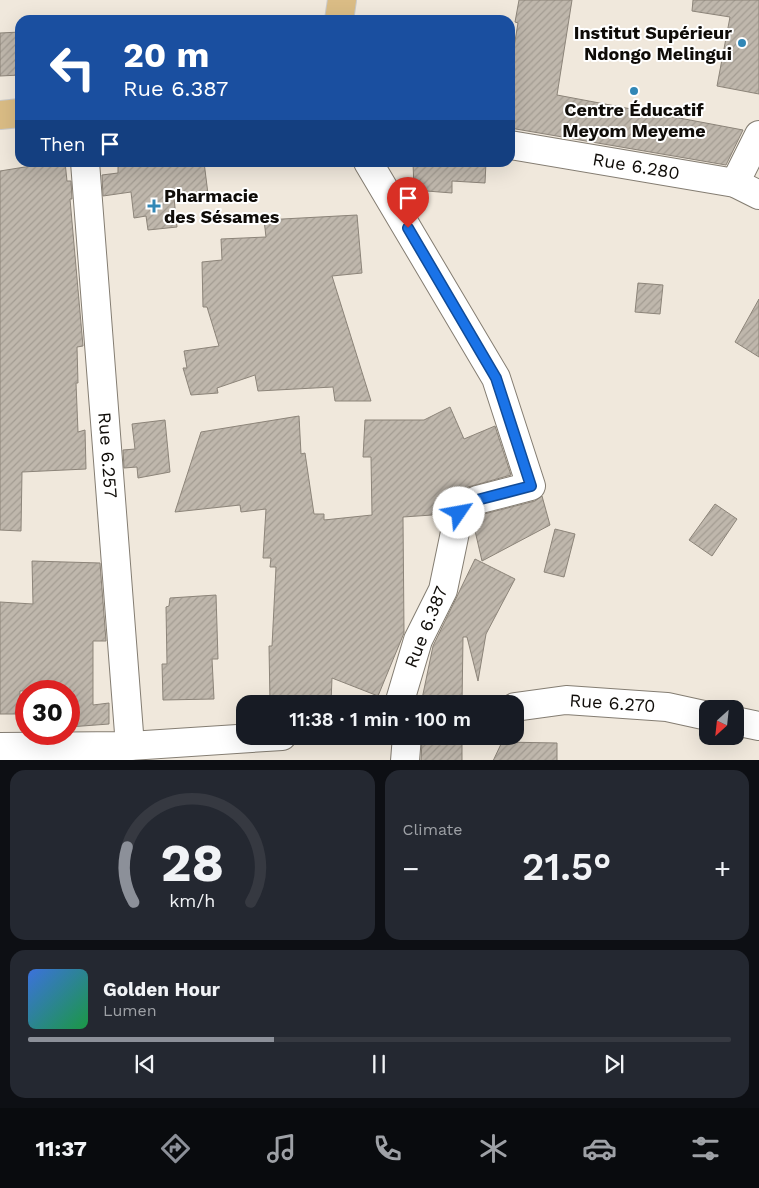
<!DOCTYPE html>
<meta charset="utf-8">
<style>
:root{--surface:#171b24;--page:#242831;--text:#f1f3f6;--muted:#9ea1a6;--line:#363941;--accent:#8c9099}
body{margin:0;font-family:"Work Sans",sans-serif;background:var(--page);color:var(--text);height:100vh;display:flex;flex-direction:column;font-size:19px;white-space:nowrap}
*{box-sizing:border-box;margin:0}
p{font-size:16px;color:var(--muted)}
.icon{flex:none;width:28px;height:28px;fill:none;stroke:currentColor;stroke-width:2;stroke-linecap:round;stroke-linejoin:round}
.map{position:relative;height:760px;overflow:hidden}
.panel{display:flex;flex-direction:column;gap:10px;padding:10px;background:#0d0f14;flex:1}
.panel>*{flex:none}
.banner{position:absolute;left:15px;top:15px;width:500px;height:152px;border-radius:15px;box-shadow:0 5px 20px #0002;background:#1a4fa0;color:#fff;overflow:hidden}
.needle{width:32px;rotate:207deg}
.tools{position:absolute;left:699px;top:700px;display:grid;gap:10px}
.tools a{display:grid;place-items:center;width:45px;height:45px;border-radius:10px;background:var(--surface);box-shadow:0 5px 20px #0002;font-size:25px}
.speed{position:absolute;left:15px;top:680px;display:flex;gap:10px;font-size:25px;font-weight:700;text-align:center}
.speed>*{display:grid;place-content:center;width:65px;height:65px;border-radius:50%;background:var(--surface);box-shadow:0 5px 20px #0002;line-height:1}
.speed .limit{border:8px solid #d22;background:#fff;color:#111}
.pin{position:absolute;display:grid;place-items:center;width:42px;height:42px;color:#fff;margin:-51px -21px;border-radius:50% 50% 50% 0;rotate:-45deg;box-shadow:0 0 5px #0007}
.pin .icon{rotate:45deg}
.me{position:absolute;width:55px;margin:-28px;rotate:57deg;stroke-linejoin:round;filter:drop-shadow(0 0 4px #0008)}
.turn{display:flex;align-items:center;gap:18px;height:105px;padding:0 25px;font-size:22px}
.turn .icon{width:65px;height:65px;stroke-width:2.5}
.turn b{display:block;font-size:35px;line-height:42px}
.then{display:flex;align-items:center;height:48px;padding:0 25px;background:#0003;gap:10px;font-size:19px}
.big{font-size:38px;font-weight:600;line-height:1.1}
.panel .tile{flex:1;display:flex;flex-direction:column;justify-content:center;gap:8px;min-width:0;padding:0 18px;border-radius:15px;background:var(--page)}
.panel .dial{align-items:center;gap:0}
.dial svg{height:130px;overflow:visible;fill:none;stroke:var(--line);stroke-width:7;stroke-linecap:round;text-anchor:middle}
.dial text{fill:var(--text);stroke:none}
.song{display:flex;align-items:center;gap:15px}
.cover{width:60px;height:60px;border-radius:8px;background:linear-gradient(135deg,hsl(220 70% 55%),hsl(140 70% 35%))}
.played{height:5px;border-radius:2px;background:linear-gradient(90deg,var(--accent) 35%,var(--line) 35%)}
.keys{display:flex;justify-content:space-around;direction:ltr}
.heat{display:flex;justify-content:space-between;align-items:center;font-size:28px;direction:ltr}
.panel .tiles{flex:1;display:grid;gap:10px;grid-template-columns:1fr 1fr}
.tile:last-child{grid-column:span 2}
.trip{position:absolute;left:236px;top:695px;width:288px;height:50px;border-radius:15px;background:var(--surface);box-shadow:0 5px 20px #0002;font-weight:600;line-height:50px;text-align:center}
.menu{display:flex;height:80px;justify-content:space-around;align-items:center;background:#090b0e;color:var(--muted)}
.menu .icon{width:35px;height:35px}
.menu .current{color:var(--accent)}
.menu b{font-size:22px;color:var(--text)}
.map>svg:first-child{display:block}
.building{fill:url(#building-hatch);stroke:#8c8479}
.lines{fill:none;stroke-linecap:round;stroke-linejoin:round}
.minor-casing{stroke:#847d72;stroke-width:30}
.major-casing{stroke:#cacac9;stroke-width:30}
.minor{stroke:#fff;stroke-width:28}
.major{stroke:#dabc85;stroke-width:28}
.route-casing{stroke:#114b97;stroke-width:12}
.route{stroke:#1a73e8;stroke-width:9}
.poi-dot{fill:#3187b6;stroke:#fff;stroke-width:2}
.labels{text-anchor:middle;stroke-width:4;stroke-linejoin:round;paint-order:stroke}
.poi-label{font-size:18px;font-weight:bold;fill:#0f0c08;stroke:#fff;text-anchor:end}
.street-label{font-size:18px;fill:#0f0c08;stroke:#fff}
</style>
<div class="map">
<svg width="759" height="761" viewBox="0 0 759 761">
<defs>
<pattern id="building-hatch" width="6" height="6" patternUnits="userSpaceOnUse" patternTransform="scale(1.25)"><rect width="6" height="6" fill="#bfb7ac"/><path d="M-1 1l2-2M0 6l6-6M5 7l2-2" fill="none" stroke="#a39c92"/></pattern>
</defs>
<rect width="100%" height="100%" fill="#f0e8dc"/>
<g class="building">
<polygon points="519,0 572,0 557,95 743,130 726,165 510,128 510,71 518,23 515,22"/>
<polygon points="693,0 759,0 759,94 717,86 730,17 692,11"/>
<polygon points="20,32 20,75 0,76 0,33"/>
<polygon points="56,162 65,162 67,181 71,181 72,199 70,199 83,346 77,347 78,383 76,383 78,432 85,430 86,469 22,472 21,531 0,530 0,171"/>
<polygon points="136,162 204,162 208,194 174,198 177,227 148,230 146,216 134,218 131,192 103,196 102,175 118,173 118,164"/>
<polygon points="413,162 486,162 485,183 452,181 452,193 414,190"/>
<polygon points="357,215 362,273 332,276 371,401 335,401 333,387 258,391 255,375 217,388 218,393 191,395 183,368 187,368 184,351 219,346 207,307 203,307 202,262 222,260 221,239 266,237 264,220"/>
<polygon points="638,283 663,285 660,314 635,312"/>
<polygon points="759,299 759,357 735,342"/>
<polygon points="450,407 464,439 495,426 511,475 468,487 450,500 446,506 433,507 432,515 403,517 404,633 378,696 332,678 331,702 270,702 269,646 272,646 276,567 270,567 271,558 263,558 266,509 241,512 240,505 175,512 201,432 299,416 301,454 305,453 314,514 324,514 324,520 372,515 371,457 363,457 365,420 424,420"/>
<polygon points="165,420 170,472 138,478 137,467 124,468 123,450 135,449 132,424"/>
<polygon points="542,496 550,525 482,561 473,522 484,514 535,501"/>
<polygon points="715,504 737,519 712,556 689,540"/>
<polygon points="555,529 575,534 564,577 544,572"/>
<polygon points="475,559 515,579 486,634 478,681 467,637 463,637 462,704 422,699 433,646"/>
<polygon points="32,561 100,563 106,641 93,641 93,705 109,703 109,724 69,727 69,691 20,691 20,714 0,714 0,602 33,604"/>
<polygon points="216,595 218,659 212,659 214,699 163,700 162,664 167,664 166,607 169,606 170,598"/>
<polygon points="422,740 462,741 462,761 421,761"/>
<polygon points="502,742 557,743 557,761 493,761"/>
</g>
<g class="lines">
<defs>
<g id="minor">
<path id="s1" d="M 510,145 L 735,183 L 759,195"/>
<path id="s2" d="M 85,162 L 130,746"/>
<polyline points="368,162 496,378 531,486 477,500 459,513 443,590 418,640 399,704"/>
<polyline points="735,183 759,135"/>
<path id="s3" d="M 515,707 L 566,700 L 667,707 L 708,716"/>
<polyline points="735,721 759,726"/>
<polyline points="0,747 130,746 282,736"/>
<polyline points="405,761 407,736"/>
</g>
<g id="major">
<polyline points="339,20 342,0"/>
<polyline points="0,115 20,113"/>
</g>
</defs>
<use href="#minor" class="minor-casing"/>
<use href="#major" class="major-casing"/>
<use href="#minor" class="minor"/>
<use href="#major" class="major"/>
</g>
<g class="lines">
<defs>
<polyline id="route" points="408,228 496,378 531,486 477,500 459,513"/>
</defs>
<use href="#route" class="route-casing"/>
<use href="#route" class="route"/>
</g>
<g class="poi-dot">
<circle cx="742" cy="43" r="5"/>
<circle cx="634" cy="91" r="5"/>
<path d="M151.5 198.5h5v5h5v5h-5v5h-5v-5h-5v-5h5z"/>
</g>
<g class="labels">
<g class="poi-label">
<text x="732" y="39">Institut Supérieur<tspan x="732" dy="21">Ndongo Melingui</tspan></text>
<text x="634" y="116" text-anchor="middle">Centre Éducatif<tspan x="634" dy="21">Meyom Meyeme</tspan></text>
<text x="164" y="202" text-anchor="start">Pharmacie<tspan x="164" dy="21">des Sésames</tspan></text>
</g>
<g class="street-label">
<text dy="6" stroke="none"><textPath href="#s1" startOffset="128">Rue 6.280</textPath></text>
<text dy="6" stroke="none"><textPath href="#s2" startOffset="294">Rue 6.257</textPath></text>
<text transform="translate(426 627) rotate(-68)" y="6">Rue 6.387</text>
<text dy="6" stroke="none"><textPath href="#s3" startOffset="98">Rue 6.270</textPath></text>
</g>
</g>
</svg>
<div class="tools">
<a><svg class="needle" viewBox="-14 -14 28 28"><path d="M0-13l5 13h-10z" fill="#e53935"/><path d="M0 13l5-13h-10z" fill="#9ea1a6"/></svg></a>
</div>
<div class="speed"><div class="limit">30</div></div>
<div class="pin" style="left:408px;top:228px;background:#d93025"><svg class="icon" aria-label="arrive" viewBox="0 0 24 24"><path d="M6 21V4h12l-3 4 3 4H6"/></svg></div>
<svg class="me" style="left:459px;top:513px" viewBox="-20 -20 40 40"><circle r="19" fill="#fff"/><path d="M0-13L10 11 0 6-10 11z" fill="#1a73e8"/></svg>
<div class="trip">11:38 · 1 min · 100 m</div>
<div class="banner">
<div class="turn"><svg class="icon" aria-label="left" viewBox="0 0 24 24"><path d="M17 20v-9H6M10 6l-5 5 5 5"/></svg><div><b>20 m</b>Rue 6.387</div></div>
<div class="then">Then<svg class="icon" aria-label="arrive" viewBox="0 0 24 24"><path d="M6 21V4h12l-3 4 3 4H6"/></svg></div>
</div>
</div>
<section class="panel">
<div class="tiles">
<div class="tile dial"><svg viewBox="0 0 100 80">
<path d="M14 69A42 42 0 1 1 86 69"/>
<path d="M14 69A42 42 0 0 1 10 35" stroke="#8c9099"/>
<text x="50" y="56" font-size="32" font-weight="700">28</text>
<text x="50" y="72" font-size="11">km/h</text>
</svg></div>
<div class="tile"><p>Climate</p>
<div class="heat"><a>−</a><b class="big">21.5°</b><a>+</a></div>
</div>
<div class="tile">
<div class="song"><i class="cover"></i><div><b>Golden Hour</b><p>Lumen</p></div></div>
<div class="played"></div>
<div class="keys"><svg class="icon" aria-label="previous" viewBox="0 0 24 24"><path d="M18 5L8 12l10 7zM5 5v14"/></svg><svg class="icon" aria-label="pause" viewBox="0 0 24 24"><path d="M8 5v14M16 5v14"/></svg><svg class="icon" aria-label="next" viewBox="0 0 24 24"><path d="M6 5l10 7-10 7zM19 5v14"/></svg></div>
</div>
</div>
</section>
<nav class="menu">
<b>11:37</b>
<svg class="icon current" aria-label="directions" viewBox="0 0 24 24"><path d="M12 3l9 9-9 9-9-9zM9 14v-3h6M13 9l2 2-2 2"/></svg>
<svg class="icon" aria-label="music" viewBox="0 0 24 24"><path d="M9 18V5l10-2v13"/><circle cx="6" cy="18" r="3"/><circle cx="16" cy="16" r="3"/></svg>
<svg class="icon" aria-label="phone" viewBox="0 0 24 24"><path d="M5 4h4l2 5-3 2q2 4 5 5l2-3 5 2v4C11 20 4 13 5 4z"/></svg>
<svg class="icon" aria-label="climate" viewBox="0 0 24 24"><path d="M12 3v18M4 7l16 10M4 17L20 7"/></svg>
<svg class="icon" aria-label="car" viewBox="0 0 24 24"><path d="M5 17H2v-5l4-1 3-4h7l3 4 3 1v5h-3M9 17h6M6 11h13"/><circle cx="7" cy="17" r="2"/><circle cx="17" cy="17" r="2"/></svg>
<svg class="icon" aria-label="filters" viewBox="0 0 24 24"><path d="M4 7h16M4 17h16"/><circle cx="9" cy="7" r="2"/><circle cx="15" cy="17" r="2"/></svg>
</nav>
